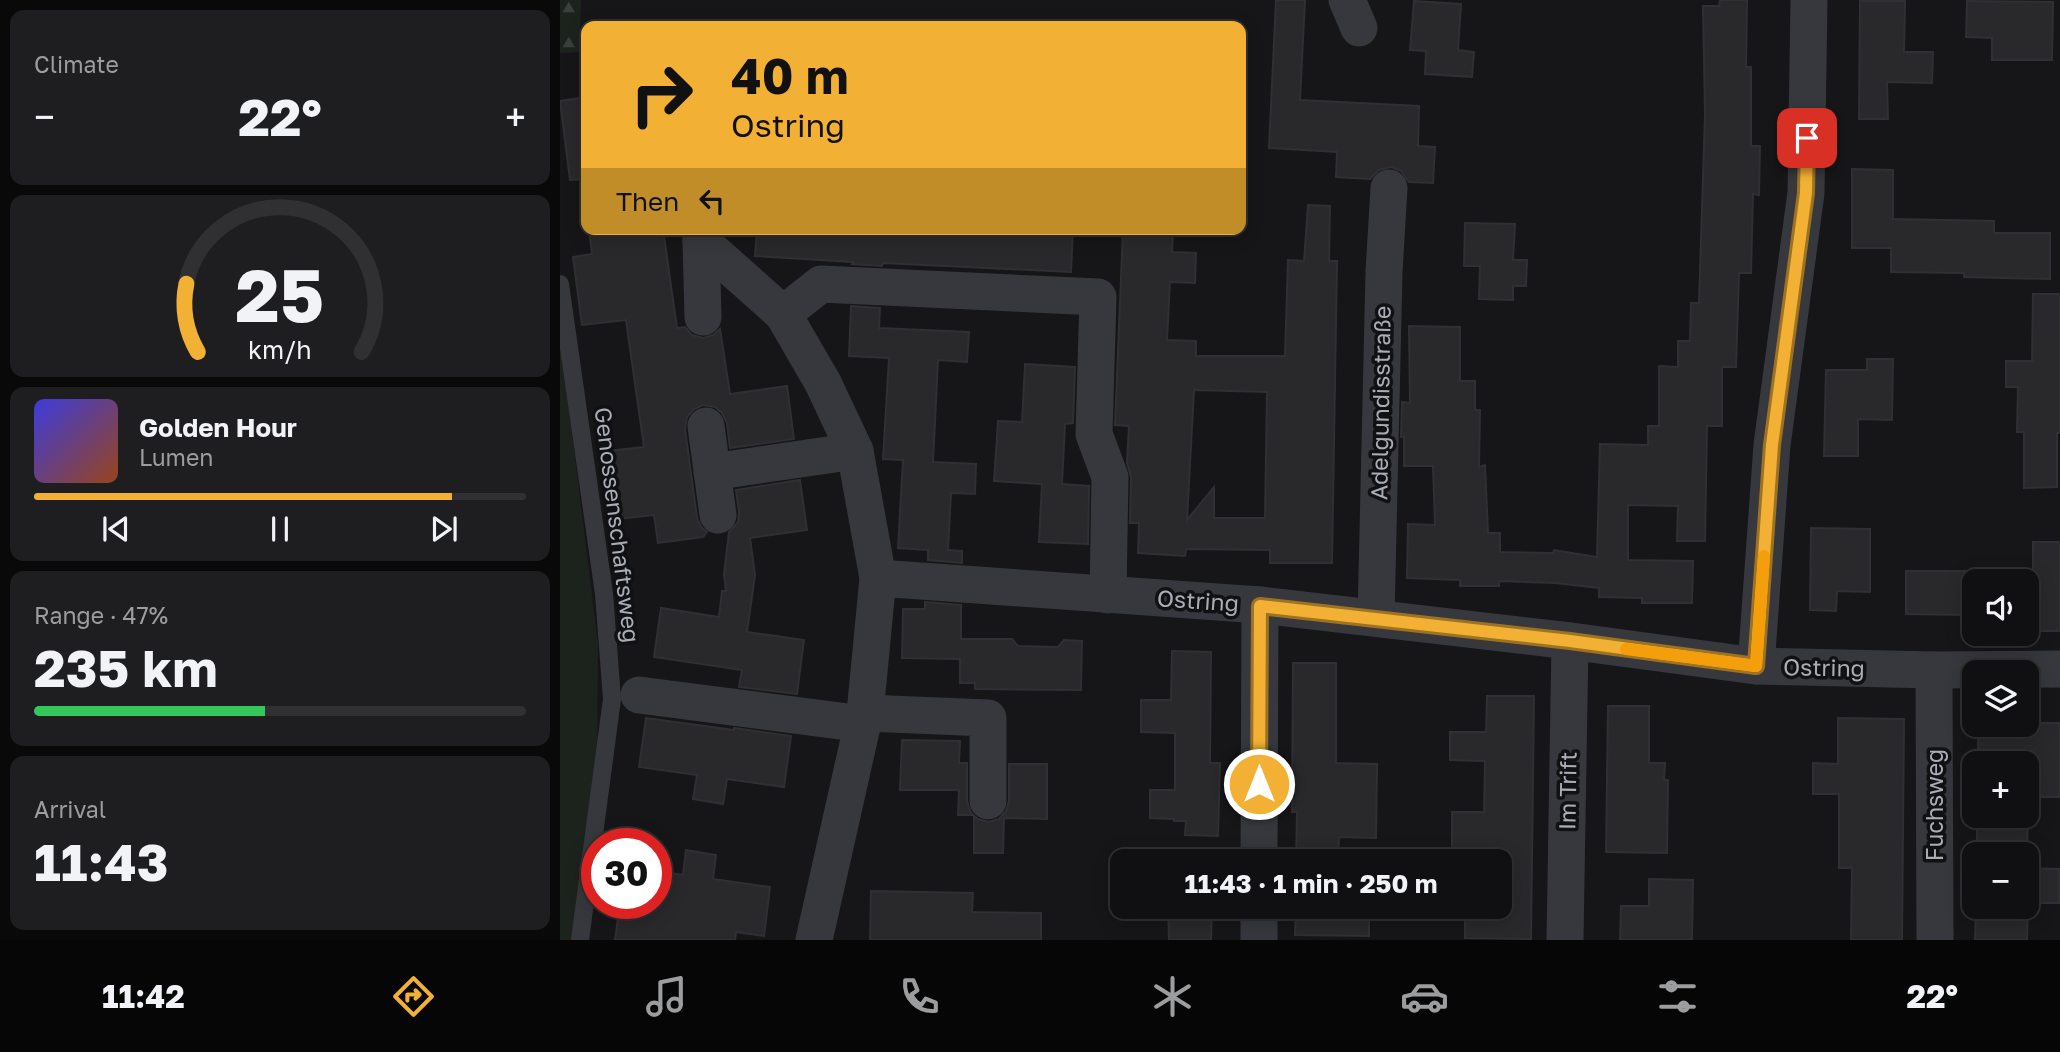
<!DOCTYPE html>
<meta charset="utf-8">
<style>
:root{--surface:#101012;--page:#1e1e20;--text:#f1f3f6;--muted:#9c9d9f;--line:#303032;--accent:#f2b134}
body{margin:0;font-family:"Golos Text",sans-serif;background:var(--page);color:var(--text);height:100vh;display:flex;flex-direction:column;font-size:26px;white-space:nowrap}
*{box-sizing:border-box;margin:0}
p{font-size:23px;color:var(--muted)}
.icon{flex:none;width:38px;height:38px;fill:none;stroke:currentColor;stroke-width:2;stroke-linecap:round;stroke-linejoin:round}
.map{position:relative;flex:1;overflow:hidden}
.drawer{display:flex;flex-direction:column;gap:10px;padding:10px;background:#09090a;width:560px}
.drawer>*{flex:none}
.banner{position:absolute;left:21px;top:21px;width:665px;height:214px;border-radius:14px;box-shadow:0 4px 18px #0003,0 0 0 2px var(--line);background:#f2b134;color:#111;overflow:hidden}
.controls{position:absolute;left:1402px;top:569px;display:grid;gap:14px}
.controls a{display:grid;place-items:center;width:77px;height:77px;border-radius:14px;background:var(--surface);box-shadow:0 4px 18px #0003,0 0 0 2px var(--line);font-size:35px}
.speed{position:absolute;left:21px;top:828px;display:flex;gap:14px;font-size:35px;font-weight:700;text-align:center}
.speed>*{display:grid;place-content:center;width:91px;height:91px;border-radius:50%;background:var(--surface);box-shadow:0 4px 18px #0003,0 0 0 2px var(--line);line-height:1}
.speed .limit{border:10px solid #d22;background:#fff;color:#111}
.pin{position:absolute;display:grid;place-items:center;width:60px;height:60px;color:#fff;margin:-30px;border-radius:14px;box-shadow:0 4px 10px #0006}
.me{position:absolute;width:77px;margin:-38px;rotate:0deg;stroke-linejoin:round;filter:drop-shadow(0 0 5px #0008)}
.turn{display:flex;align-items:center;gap:24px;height:147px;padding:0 35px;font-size:32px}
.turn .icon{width:91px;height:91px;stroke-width:2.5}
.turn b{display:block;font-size:49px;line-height:60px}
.then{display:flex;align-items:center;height:66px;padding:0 35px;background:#0003;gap:14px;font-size:26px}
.big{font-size:52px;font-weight:700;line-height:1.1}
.drawer .card{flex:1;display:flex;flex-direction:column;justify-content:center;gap:10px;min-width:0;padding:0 24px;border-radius:14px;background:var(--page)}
.drawer .dial{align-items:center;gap:0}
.dial svg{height:182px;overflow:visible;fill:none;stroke:var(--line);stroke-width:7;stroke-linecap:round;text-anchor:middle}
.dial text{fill:var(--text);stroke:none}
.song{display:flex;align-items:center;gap:21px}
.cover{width:84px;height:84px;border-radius:10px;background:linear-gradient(135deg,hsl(240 70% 55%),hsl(20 70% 35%))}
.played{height:7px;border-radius:4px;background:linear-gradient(90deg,var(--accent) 85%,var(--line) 85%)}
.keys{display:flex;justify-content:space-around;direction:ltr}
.heat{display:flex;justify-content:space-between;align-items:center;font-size:38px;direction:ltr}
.charge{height:10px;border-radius:5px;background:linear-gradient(90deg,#34c759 47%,var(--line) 0)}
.trip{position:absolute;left:550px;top:849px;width:402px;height:70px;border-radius:14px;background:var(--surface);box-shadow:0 4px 18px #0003,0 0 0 2px var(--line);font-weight:700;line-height:70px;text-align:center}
.tabs{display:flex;height:112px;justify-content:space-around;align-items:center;background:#060607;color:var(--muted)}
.tabs .icon{width:49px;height:49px}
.tabs .on{color:var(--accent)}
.tabs b{font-size:32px;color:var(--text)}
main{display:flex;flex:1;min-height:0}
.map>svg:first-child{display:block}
.forest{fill:url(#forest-firs)}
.garden{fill:#1c231d}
.building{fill:#29292c;stroke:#303034;stroke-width:2;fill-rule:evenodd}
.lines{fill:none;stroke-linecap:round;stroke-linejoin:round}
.lane{stroke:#37383d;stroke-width:18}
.street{stroke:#37383d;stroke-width:37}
.route-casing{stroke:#9d7322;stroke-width:18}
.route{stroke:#f2b134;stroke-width:12}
.slow{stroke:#f59e0b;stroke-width:12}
.labels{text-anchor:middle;stroke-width:7;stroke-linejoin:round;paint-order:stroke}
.street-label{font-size:23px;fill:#a8adb8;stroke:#111113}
</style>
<main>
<section class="drawer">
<div class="card"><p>Climate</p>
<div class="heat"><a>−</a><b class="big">22°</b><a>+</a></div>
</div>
<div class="card dial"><svg viewBox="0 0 100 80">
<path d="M14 69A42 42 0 1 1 86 69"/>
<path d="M14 69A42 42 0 0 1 9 39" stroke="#f2b134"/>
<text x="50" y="56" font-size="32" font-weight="700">25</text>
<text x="50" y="72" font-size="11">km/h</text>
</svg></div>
<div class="card">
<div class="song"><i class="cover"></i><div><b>Golden Hour</b><p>Lumen</p></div></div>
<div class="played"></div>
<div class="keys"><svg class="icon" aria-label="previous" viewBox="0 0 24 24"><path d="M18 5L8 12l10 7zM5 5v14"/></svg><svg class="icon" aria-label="pause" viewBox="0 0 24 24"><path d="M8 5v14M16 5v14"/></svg><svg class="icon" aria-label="next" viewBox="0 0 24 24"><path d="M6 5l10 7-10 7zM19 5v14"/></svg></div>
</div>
<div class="card"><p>Range · 47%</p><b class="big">235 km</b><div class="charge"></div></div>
<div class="card"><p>Arrival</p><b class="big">11:43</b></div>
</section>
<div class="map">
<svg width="1500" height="940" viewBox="0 0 1500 940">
<defs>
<pattern id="forest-firs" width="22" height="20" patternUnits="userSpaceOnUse" patternTransform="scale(1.75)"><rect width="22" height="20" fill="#1c231d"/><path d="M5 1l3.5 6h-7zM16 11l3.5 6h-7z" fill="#3a403c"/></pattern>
</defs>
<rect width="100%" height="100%" fill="#161618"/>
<polygon class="forest" points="0,0 21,0 19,52 0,53"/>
<polygon class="garden" points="0,336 38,644 37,771 12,940 0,940"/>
<g class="building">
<polygon points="716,0 745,0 740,100 859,106 858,146 875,147 873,183 849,182 841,171 831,167 819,170 810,179 776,177 777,152 709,148"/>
<polygon points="1160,0 1187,0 1186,67 1191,67 1191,146 1200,146 1199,195 1193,194 1191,273 1179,273 1176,367 1162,367 1162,426 1147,426 1145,541 1117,541 1118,506 1068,505 1068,560 1133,561 1132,603 1082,603 1082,598 1039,597 1039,588 995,583 939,581 939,586 900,586 900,580 847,578 848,524 875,525 873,466 844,466 844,437 841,437 842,402 850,403 849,326 900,327 900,381 915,381 915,410 920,410 919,467 925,465 928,533 940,533 940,552 993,553 994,550 1037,557 1040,444 1088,445 1088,426 1099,426 1099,366 1118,367 1118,341 1130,341 1131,303 1139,303 1145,114 1143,6 1159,6"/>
<polygon points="854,1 901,4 898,50 914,52 912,77 865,74 866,51 850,50"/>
<polygon points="1300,1 1345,1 1344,52 1373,52 1372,83 1327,82 1328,119 1299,119"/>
<polygon points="1407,1 1493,2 1492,60 1432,60 1432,38 1406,37"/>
<polygon points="26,97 26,179 10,180 0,101"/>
<polygon points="1292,169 1333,170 1333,219 1434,221 1434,233 1490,233 1490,279 1404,277 1404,273 1331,272 1331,248 1292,248"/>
<path d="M 748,205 L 770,206 L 769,261 L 777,261 L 772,563 L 710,563 L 710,550 L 626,549 L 625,556 L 578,553 L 579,523 L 570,523 L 571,477 L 567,463 L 569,426 L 555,425 L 563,229 L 613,229 L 612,252 L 636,253 L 635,283 L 610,282 L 607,340 L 636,341 L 636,356 L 725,356 L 728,260 L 744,261 ZM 634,390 L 707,392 L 705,518 L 654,518 L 654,487 L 627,520 Z"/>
<polygon points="905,223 955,224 953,260 967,260 966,286 953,286 953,300 919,299 920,266 904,266"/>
<polygon points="29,229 103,229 117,328 125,327 132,335 143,338 153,335 160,329 170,394 227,386 234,439 170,448 167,423 162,413 155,407 143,405 134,409 127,417 125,429 137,518 141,527 147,532 143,537 98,543 94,515 50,520 40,452 84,447 66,320 22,325 13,257 32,254"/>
<polygon points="197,229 513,229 511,272 323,263 322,266 292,264 293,262 195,256"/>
<polygon points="1473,294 1500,294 1500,433 1497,433 1497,487 1464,488 1464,432 1457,432 1458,387 1446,387 1446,361 1472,361"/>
<polygon points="291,306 320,308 319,328 409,332 407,362 378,360 373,462 416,464 415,494 391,493 388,550 402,551 402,563 368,560 368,550 338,548 343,460 323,459 329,358 289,356"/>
<polygon points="1307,359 1333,359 1332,420 1298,419 1298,456 1264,456 1266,370 1307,370"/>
<polygon points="465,364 515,367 513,423 505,424 502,484 529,486 528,544 479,542 482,484 434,481 438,421 462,422"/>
<polygon points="240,480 247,530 190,538 195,575 187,632 244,640 237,694 179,687 182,670 94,657 101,608 159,617 162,591 166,591 164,574 169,532 178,522 179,512 176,490"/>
<polygon points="1251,528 1310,529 1310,592 1277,591 1276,611 1250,610"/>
<polygon points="1473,542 1500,542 1500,631 1466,631 1466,589 1473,589"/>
<polygon points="1346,571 1406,571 1406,615 1346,614"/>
<polygon points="365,602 401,605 401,639 452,639 458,646 498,647 504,640 522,641 521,690 415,689 415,683 400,683 400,659 342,658 343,609 365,609"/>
<polygon points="612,651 651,652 650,763 660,763 658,836 625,835 626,821 614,821 614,819 590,818 590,790 615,790 615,733 581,732 581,700 611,700"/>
<polygon points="733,663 776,663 776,763 817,764 816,838 779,837 778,861 736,861 737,812 732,812"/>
<polygon points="927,696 974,696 971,939 905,938 905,911 928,911 928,906 940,906 940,861 892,861 892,812 924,812 925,761 890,760 890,732 926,732"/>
<polygon points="1048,706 1089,706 1089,763 1105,763 1104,780 1108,780 1107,853 1046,852"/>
<polygon points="86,718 174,730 174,728 231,736 224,787 167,779 163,804 133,799 137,775 79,767"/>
<polygon points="1278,718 1344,719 1342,940 1291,940 1292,868 1279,868 1279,794 1253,794 1253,763 1278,764"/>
<polygon points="1472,723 1500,723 1500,797 1466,797 1466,763 1418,763 1418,736 1470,737 1470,726 1472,726"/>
<polygon points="342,740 400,741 399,763 407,763 407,801 410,811 413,815 398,815 399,790 340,790"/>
<polygon points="449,764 487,764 487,819 444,818 443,853 414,853 414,816 418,819 429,822 439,819 446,811 449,801"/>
<polygon points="1417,816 1468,816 1467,854 1417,854"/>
<polygon points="126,850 156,855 153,879 210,887 204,936 176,932 175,940 55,940 60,903 96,903 96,871 123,875"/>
<polygon points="1466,868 1499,869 1499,903 1466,903"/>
<polygon points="1089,879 1133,880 1132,940 1060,940 1061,906 1089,906"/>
<polygon points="311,891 413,893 412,912 481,913 481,940 310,940"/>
<polygon points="608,906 652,906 651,940 609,940"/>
<polygon points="736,906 809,906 809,936 735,935"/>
<polygon points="1416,906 1468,906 1467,940 1415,940"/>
</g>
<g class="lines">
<polyline class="lane" points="0,284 44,594 52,699 20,940"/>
<g class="street">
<polyline points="787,0 799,28"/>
<polyline points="142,229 141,241 223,314 263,383 295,451 318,578 305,713 254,940"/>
<polyline points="141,241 143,317"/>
<polyline points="223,314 261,284 538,297 534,434 550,477 548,595"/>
<polyline points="146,426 158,515"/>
<polyline points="152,472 295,451"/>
<polyline points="318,578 700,605 1010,641 1196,666 1374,670 1500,669"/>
<polyline points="816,618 824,272 829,188"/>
<polyline points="1196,666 1212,445 1246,193 1249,0"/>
<polyline points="1374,670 1375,940"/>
<polyline points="79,695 303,724"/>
<polyline points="305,713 428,718 428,801"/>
<polyline points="699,861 700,605"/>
<polyline points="699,940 699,906"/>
<polyline points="1005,940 1010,641"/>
</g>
</g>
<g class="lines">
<defs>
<polyline id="route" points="699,784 700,606 1010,641 1196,666 1212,445 1246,193 1247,138"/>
</defs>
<use href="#route" class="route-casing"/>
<use href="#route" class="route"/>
<polyline class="slow" points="1066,649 1196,666 1204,556"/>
</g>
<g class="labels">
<g class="street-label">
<text transform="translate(821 403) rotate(-89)" y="8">Adelgundisstraße</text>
<text transform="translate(57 525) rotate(83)" y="8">Genossenschaftsweg</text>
<text transform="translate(638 601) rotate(4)" y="8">Ostring</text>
<text transform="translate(1264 668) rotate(1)" y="8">Ostring</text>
<text transform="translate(1008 791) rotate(-89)" y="8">Im Trift</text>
<text transform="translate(1375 805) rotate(-90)" y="8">Fuchsweg</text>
</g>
</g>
</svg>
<div class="controls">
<a><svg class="icon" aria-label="sound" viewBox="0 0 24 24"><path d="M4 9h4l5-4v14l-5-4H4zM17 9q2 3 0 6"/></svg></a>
<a><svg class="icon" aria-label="layers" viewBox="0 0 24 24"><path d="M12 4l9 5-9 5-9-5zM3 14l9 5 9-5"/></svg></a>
<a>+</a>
<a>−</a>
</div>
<div class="speed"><div class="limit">30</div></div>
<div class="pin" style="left:1247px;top:138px;background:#d93025"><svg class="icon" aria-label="arrive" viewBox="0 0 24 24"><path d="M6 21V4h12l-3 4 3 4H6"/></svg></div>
<svg class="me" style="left:699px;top:784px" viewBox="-20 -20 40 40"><circle r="17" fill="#f2b134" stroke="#fff" stroke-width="3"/><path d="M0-11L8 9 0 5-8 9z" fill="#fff"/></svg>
<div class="trip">11:43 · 1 min · 250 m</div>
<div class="banner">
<div class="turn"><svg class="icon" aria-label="right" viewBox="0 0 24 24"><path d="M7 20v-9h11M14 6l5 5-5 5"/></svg><div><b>40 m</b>Ostring</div></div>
<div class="then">Then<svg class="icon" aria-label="left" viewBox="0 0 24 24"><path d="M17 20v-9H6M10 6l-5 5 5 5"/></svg></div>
</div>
</div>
</main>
<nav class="tabs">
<b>11:42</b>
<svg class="icon on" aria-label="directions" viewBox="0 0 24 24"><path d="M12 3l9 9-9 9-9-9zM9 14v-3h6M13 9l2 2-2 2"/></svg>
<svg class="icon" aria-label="music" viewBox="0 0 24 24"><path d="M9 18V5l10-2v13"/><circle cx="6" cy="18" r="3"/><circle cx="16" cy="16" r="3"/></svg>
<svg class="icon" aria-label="phone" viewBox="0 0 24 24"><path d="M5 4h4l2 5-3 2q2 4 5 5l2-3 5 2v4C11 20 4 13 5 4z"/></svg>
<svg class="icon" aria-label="climate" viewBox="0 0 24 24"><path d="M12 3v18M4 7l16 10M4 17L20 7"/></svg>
<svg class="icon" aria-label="car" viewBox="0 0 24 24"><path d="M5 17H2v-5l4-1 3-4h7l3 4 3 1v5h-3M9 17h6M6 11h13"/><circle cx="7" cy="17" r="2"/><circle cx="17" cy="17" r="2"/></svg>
<svg class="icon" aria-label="filters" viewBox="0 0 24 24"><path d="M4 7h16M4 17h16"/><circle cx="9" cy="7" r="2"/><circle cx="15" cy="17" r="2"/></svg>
<b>22°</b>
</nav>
